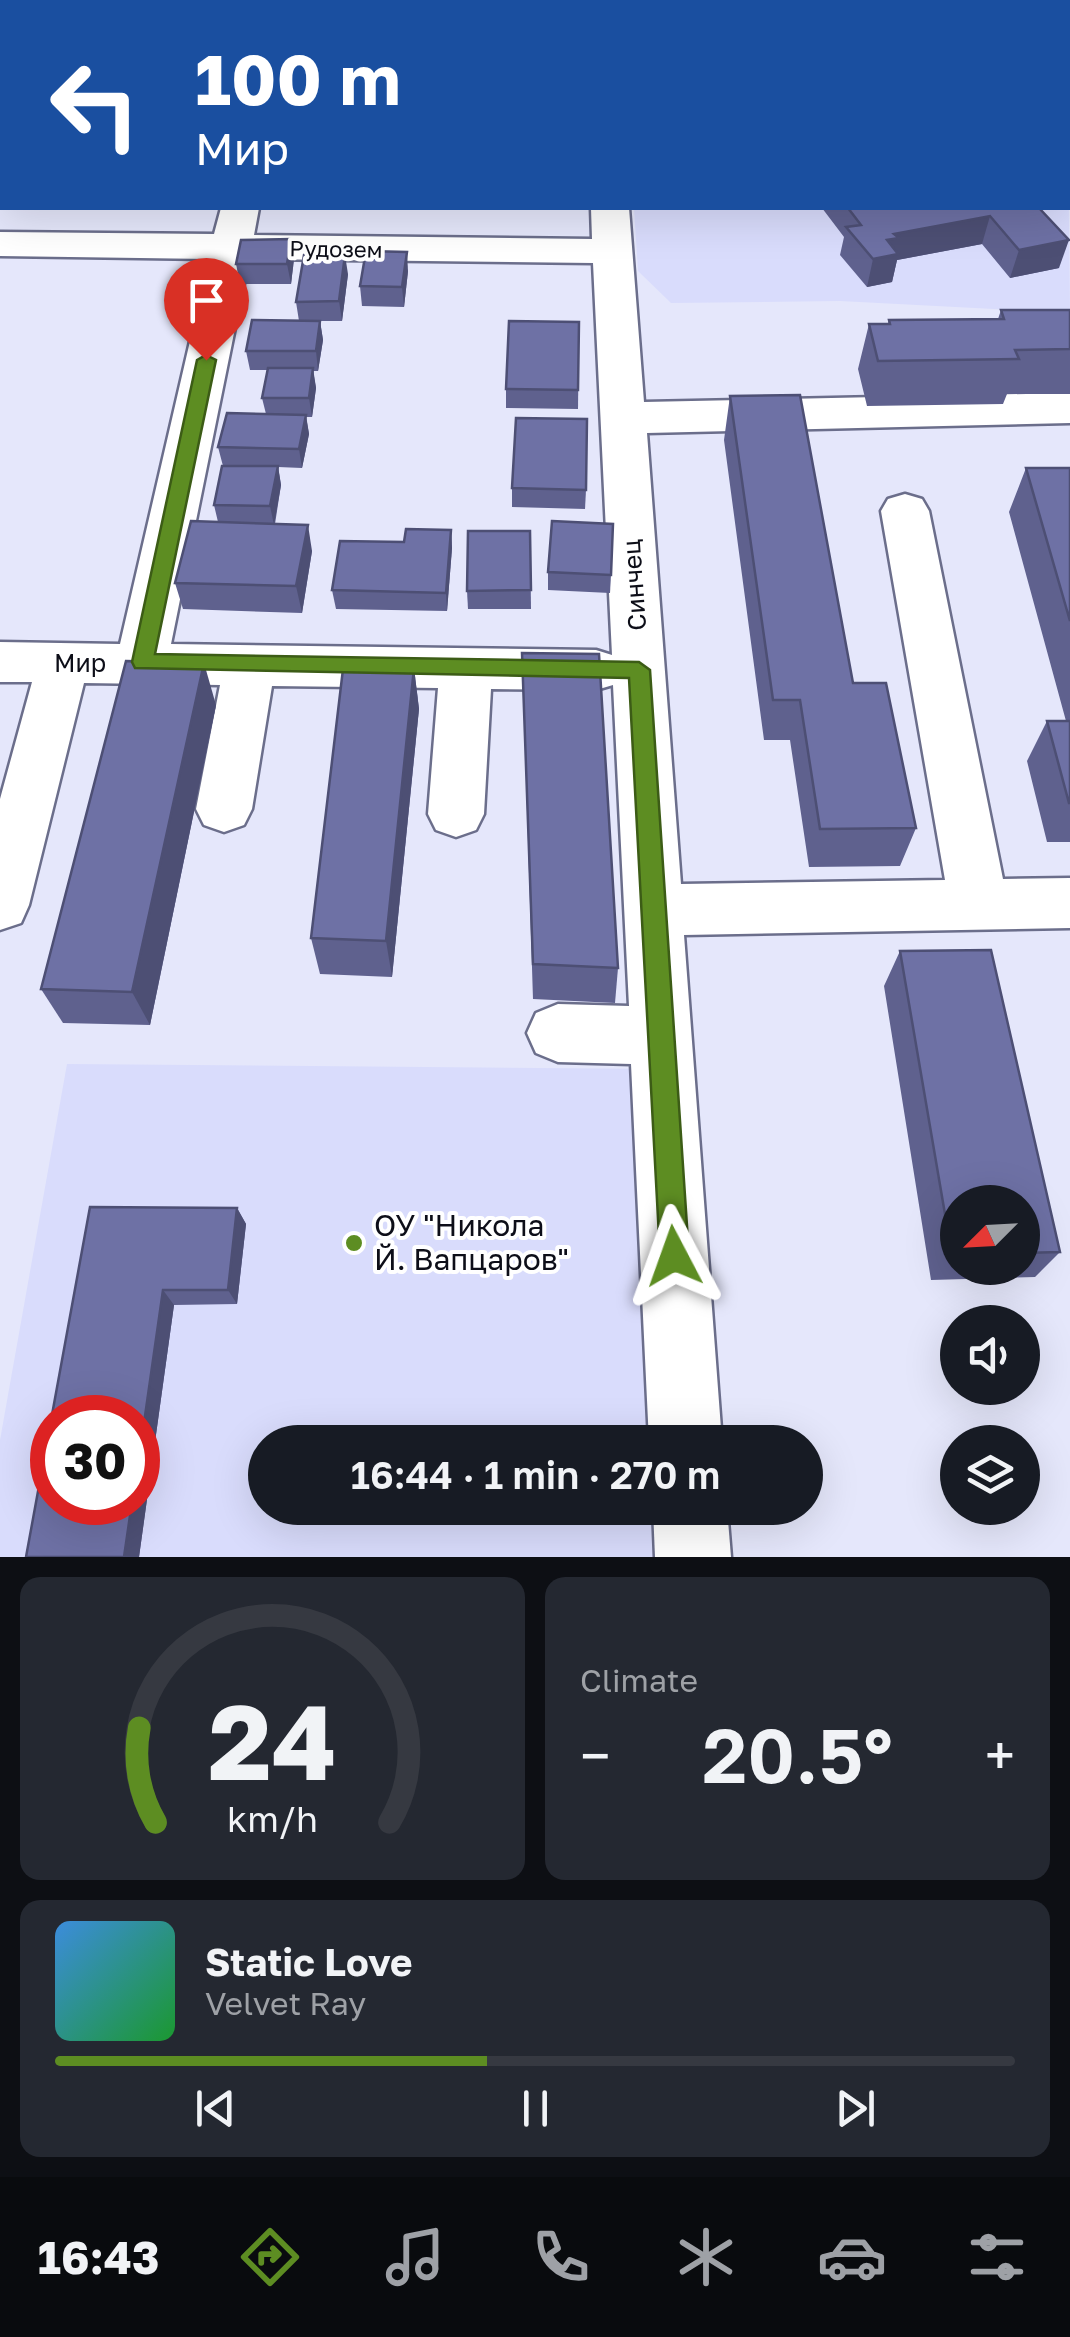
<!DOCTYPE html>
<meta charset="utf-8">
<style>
:root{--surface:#171b24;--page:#242831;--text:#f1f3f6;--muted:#9ea1a6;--line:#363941;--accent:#5d8d22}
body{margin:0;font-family:"Golos Text",sans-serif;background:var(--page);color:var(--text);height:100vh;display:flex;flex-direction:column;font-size:38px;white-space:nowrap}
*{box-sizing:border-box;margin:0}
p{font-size:32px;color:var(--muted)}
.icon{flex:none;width:55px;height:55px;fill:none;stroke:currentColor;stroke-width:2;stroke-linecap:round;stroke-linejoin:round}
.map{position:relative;height:1557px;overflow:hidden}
.details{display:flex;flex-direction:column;gap:20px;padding:20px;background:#0d0f14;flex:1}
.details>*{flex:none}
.guide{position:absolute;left:0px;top:0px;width:1070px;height:210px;box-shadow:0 10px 40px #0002;background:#1a4fa0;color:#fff;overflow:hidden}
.needle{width:65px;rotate:246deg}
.buttons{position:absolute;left:940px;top:1185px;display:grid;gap:20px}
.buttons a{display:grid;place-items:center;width:100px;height:100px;border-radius:50%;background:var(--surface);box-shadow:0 10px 40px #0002;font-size:50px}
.speed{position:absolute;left:30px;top:1395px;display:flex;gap:20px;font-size:50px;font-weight:700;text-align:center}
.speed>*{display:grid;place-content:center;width:130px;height:130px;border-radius:50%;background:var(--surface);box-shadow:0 10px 40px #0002;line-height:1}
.speed .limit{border:15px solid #d22;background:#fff;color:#111}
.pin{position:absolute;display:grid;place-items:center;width:85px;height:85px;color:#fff;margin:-102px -42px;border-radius:50% 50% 50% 0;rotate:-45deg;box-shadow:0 0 10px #0007}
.pin .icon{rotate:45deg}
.me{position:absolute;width:110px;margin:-55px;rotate:356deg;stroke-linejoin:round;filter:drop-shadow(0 0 8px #0008)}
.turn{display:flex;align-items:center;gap:35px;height:210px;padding:0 30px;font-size:45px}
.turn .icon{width:130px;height:130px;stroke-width:2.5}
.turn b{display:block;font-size:70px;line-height:85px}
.big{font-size:75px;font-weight:600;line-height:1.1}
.details .card{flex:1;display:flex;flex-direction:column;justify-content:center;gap:15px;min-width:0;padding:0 35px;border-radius:20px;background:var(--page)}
.details .dial{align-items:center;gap:0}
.dial svg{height:260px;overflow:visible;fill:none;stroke:var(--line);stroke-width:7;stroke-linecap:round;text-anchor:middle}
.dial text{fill:var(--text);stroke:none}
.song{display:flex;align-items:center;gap:30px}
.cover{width:120px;height:120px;border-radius:15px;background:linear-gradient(135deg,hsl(210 70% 55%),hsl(130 70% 35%))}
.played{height:10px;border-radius:5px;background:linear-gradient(90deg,var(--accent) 45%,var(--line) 45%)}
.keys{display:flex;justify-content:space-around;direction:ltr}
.heat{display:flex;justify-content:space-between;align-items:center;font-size:55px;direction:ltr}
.details .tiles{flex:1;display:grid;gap:20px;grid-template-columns:1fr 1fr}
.card:last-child{grid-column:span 2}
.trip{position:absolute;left:248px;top:1425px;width:575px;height:100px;border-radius:50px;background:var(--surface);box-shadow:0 10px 40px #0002;font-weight:600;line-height:100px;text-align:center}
.menu{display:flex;height:160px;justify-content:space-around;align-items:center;background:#090b0e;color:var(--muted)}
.menu .icon{width:70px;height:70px}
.menu .on{color:var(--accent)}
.menu b{font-size:45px;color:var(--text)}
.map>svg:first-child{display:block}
.built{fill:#d9dcfc;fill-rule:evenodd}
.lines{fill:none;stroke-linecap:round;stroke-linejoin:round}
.minor-casing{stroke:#6b6e8b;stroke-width:5}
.minor{fill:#fff;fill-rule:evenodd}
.wall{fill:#5f618e;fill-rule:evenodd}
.shaded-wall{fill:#4d4f74}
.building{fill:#6e71a5;stroke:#4d4f74;stroke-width:2.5}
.route{fill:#5d8d22;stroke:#3c5c16;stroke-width:2.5}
.poi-dot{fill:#5d8d22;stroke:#fff;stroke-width:4}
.labels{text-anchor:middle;stroke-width:8;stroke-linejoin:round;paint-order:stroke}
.far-street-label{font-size:22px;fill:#0d0e18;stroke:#fff}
.street-label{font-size:25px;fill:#0d0e18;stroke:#fff}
.near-poi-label{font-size:30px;fill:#0d0e18;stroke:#fff;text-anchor:start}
</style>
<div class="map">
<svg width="1070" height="1557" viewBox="0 0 1070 1557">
<rect width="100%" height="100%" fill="#e5e7fb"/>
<g class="built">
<polygon points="1068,131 1070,313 840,301 671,303 638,271 634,208 1068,208"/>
<path d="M 67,1064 L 663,1069 L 686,1442 L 265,1442 L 265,1508 L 690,1508 L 693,1557 L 0,1557 L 0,1440 ZM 52,1418 L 138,1418 L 138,1502 L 52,1502 Z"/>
</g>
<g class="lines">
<defs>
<g id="minor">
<rect x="35" y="0" width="34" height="2"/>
<rect x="588" y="0" width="34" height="2"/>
<polygon points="921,0 955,0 957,2 923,2"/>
<polygon points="1068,111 1070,111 1070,135 1068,134"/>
<path d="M 221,208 L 259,208 L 254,235 L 592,239 L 591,208 L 629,208 L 644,402 L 1070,393 L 1070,423 L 647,433 L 681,884 L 945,880 L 881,511 L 888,499 L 905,494 L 922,499 L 929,511 L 1003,879 L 1070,878 L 1070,928 L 684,935 L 722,1442 L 649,1442 L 631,1064 L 558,1062 L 536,1053 L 527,1033 L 536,1013 L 558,1004 L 629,1006 L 613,685 L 596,690 L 491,689 L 484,814 L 476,830 L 456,837 L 436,830 L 428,814 L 438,688 L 272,686 L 252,809 L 244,825 L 224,832 L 204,825 L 196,809 L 220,685 L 84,683 L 29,905 L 21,923 L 0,930 L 0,799 L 32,682 L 0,682 L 0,642 L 120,644 L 209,259 L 0,256 L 0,232 L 214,234 ZM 249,259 L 593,263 L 612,655 L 596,650 L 171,644 Z"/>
<polygon points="653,1508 727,1508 731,1557 655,1557"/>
</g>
</defs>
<use href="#minor" class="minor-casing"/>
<use href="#minor" class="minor"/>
</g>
<g class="wall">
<polygon points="1062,0 1070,0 1070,25 1068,23 1068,2 1061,2"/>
<polygon points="822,208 1039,208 1059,268 1010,278 982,244 897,260 892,282 867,287 840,255 844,237"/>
<polygon points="291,239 294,259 291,284 240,284 236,264"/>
<polygon points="408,271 404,307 362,306 360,286"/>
<polygon points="348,274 342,321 320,321 323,340 318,371 313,371 316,388 312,417 306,417 309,434 302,468 278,467 281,485 275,524 312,551 302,613 183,609 175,583 218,522 214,505 223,466 218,447 266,414 262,398 267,370 250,370 246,351 299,321 296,302"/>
<polygon points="1001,310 1070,310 1070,394 1007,394 1003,404 867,406 858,369 869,324 888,324 889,320 998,319"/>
<polygon points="579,322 578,409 506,408 506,389"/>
<polygon points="730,396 916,828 900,866 809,867 790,740 764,740 724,440"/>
<polygon points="1026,468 1070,468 1070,842 1047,842 1027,761 1047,721 1066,721 1009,512"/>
<polygon points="512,488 586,490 585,509 512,507"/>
<polygon points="451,530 452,548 447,611 336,609 332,590 404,542"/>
<polygon points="530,531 531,609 468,609 467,591"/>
<polygon points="548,572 611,575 610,593 548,590"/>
<polygon points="522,653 618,968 615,1003 533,999"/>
<polygon points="414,668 419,709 392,977 320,974 311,938"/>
<polygon points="216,705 150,1025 63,1023 41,989"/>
<path d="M 900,951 L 1060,1252 L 1035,1277 L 931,1280 L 884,986 ZM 958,1202 L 1022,1202 L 1022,1268 L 958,1268 Z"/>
<polygon points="90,1207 237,1208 246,1224 237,1304 174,1305 139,1557 26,1557"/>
</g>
<g class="shaded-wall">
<polygon points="990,216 982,244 897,260 892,282 867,287 873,259 887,240 894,234"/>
<polygon points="291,239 294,259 291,284 287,264"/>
<polygon points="1069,240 1059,268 1010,278 1019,250"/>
<polygon points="407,252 408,271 404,307 402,287"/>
<polygon points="345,255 348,274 342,321 339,301"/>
<polygon points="320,321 323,340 318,371 316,351"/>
<polygon points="313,368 316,388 312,417 309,398"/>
<polygon points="306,415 309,434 302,468 299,449"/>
<polygon points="278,466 281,485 274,525 270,506"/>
<polygon points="308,525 312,551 302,613 296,586"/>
<polygon points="451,530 452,548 447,611 446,593"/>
<polygon points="204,663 216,705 150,1025 132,992"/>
<polygon points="414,668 419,709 392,977 386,941"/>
<polygon points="237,1208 246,1224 237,1304 228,1290"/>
<polygon points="163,1290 174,1305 139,1557 124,1557 132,1502 138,1502 138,1465"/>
</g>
<g class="building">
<polygon points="762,0 925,0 926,2 764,2"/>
<polygon points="848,208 1039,208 1069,240 1019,250 990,216 894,234 899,238 887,240 898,254 873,259 846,227 861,225"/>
<polygon points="291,239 287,264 236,264 241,240"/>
<polygon points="366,251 407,252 402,287 360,286"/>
<polygon points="304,255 345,255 339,301 296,302"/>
<polygon points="1001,310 1070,310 1070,349 1015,350 1019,359 878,361 869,324 890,324 889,320 1004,319"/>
<polygon points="252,320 320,321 316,351 246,351"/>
<polygon points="509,321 579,322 578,390 506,389"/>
<polygon points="268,368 313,368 309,398 262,398"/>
<polygon points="800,395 853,683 886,683 916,828 820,829 800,700 773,700 730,396"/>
<polygon points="227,413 306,415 299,449 218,447"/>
<polygon points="516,418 587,419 586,490 512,488"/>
<polygon points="222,466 278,466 270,506 214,505"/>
<polygon points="1026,468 1070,468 1070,621"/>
<polygon points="191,521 308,525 296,586 175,583"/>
<polygon points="552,521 613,524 611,575 548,572"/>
<polygon points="406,529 451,530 446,593 332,590 340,541 404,542"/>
<polygon points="468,531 530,531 531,590 467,591"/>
<polygon points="522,653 599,654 618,968 533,964"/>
<polygon points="126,661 204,663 132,992 41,989"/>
<polygon points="414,668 386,941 311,938 343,669"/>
<polygon points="1047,721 1070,721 1070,803 1069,803"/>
<polygon points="991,950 1060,1252 1022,1253 1022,1202 958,1202 958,1255 952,1255 900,951"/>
<polygon points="90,1207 237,1208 228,1290 163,1290 138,1465 138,1418 52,1418 52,1502 132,1502 124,1557 26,1557"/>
</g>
<polygon class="route" points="206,355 216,360 155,654 639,662 650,670 689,1256 684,1265 674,1270 665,1265 660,1256 629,678 135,668 132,662 197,360"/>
<circle class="poi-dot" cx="354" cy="1243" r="10"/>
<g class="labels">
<g class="far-street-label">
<text transform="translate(336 249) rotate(1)" y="8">Рудозем</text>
</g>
<g class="street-label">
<text transform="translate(634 585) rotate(-94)" y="9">Синчец</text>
<text x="80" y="672">Мир</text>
</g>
<g class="near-poi-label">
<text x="374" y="1236">ОУ "Никола<tspan x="374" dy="34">Й. Вапцаров"</tspan></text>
</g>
</g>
</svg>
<div class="buttons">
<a><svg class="needle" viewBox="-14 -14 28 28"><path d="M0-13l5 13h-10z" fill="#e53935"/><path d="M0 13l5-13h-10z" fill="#9ea1a6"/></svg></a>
<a><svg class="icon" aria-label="sound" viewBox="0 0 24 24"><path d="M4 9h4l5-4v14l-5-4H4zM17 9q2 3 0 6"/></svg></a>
<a><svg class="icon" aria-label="layers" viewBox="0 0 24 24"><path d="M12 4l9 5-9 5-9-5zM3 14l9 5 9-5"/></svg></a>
</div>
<div class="speed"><div class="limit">30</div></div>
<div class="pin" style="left:206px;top:360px;background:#d93025"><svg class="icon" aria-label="arrive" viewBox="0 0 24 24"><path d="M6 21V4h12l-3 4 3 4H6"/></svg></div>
<svg class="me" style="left:674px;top:1256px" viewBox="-20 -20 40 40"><path d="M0-17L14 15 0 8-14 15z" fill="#5d8d22" stroke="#fff" stroke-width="4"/></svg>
<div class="trip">16:44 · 1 min · 270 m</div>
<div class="guide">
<div class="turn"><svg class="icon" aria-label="left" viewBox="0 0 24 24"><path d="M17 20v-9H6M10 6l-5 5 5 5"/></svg><div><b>100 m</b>Мир</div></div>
</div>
</div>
<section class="details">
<div class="tiles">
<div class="card dial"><svg viewBox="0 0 100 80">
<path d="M14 69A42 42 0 1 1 86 69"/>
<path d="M14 69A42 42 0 0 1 9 40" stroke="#5d8d22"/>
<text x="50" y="56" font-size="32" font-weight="700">24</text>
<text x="50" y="72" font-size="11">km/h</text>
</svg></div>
<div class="card"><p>Climate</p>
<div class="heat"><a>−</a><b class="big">20.5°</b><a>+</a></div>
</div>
<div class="card">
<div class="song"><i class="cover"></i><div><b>Static Love</b><p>Velvet Ray</p></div></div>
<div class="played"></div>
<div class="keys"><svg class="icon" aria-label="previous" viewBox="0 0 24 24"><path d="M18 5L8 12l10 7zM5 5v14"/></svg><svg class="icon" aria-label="pause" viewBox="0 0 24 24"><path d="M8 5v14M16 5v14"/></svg><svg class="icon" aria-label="next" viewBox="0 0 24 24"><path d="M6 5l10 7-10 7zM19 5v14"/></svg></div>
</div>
</div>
</section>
<nav class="menu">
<b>16:43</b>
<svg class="icon on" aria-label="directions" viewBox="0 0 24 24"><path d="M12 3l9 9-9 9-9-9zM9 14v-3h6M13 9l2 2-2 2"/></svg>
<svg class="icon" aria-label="music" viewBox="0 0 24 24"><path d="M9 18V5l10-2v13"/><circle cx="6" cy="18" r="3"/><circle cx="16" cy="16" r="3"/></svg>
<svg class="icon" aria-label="phone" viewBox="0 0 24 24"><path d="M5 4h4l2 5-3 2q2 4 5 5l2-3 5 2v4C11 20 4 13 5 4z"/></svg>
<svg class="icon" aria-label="climate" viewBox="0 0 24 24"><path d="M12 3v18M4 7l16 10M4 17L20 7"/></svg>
<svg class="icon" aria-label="car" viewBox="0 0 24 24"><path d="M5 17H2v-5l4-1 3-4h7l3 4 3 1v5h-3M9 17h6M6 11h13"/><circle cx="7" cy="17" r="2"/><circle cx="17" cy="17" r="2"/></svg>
<svg class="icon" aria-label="filters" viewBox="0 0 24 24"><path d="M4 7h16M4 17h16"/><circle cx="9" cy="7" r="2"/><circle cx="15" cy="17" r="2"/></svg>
</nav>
